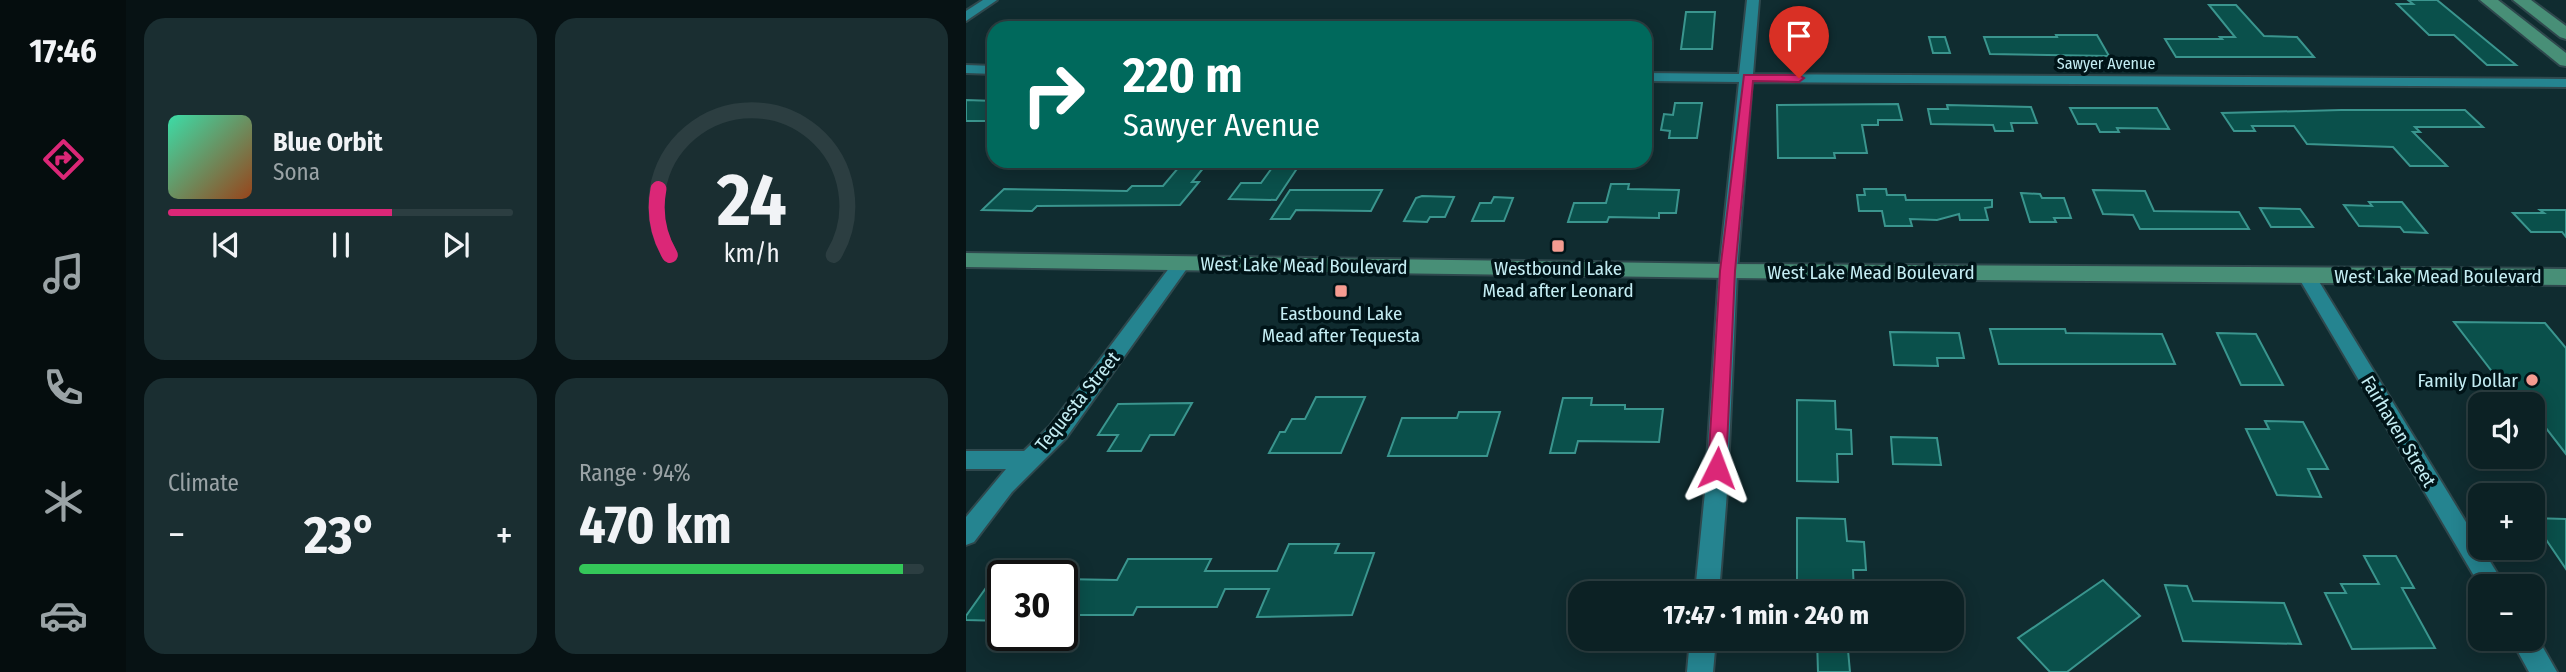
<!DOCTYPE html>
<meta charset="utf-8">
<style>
:root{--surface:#0c2124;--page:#1a2e31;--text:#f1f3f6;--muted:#9aa3a6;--line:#2c3e41;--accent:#db2777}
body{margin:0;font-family:"Fira Sans Condensed",sans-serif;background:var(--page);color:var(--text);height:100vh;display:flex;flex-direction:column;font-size:26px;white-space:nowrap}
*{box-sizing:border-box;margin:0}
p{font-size:23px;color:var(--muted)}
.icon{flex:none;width:38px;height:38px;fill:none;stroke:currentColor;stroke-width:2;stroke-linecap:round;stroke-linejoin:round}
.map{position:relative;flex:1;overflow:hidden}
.sheet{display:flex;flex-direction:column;gap:18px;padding:18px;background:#071214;width:840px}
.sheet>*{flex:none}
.top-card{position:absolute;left:21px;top:21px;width:665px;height:147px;border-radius:21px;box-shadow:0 4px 18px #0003,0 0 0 2px var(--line);background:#00695c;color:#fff;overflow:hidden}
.controls{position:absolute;left:1502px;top:392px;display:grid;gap:14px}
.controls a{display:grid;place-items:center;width:77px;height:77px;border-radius:14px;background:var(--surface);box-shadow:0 4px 18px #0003,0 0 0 2px var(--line);font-size:35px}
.speed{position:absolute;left:21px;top:560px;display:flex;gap:14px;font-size:35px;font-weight:700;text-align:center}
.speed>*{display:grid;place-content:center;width:91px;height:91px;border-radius:50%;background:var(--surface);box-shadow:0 4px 18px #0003,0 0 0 2px var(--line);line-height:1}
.speed .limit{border:4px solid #111;border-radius:10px;background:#fff;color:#111}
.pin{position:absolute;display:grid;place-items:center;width:60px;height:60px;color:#fff;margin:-72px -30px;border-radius:50% 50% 50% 0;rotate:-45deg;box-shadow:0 0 7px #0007}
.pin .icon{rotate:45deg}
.me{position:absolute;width:77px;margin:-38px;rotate:3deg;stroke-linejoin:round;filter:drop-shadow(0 0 5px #0008)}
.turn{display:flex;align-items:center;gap:24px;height:147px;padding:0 21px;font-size:32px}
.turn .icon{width:91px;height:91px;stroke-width:2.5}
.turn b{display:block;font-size:49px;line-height:60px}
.big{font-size:52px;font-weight:700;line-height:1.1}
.sheet .widget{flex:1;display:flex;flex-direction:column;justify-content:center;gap:10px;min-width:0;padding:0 24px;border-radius:21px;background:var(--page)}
.sheet .dial{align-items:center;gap:0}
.dial svg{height:182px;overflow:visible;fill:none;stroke:var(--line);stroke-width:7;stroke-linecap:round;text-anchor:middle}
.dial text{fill:var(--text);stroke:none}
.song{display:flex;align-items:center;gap:21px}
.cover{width:84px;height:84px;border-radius:10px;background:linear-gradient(135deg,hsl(160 70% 55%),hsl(20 70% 35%))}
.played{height:7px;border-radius:4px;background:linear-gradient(90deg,var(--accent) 65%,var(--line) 65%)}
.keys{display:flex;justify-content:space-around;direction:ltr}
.heat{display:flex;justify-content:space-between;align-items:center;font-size:38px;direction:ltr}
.charge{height:10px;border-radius:5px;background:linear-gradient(90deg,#34c759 94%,var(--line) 0)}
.sheet .tiles{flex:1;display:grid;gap:18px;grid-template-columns:repeat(2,1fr)}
.trip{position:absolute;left:602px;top:581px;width:396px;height:70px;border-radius:21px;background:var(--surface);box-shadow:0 4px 18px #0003,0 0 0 2px var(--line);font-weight:700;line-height:70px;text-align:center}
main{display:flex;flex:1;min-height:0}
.menu{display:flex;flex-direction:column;width:126px;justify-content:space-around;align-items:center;background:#050d0e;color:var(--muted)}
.menu .icon{width:49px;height:49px}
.menu .on{color:var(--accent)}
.menu b{font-size:32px;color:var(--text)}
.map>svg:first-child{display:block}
.building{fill:#0a504b;stroke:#3a958e;stroke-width:2}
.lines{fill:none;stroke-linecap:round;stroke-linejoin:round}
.minor-casing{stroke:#2f484d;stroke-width:4}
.major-casing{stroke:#2f484d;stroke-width:4}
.minor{fill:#258490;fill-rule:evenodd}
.major{fill:#488f77;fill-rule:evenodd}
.route{fill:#db2777;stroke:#8e194d;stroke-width:2}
.poi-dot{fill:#f59c91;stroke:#001418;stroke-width:2.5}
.labels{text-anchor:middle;stroke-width:7;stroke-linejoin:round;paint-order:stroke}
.far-street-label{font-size:16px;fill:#c4edf3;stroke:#001418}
.street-label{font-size:19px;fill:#c4edf3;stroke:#001418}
.poi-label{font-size:19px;fill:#c4edf3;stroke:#001418}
</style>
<main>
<nav class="menu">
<b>17:46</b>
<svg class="icon on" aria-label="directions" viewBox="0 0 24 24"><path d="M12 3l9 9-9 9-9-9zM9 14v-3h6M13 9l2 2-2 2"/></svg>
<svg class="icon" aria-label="music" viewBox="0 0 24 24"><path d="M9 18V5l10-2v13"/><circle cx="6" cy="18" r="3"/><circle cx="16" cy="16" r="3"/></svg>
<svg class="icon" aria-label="phone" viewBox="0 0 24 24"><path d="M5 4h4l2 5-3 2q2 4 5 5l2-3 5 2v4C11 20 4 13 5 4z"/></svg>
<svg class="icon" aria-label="climate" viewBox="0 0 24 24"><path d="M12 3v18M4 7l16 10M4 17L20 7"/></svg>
<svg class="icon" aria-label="car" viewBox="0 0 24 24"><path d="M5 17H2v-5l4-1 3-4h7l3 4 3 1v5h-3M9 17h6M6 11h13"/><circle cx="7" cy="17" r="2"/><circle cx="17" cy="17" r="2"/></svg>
</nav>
<section class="sheet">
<div class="tiles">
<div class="widget">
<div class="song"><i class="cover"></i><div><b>Blue Orbit</b><p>Sona</p></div></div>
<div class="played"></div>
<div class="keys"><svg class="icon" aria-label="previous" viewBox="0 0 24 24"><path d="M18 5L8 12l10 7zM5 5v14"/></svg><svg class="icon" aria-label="pause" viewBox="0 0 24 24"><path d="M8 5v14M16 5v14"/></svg><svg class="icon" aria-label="next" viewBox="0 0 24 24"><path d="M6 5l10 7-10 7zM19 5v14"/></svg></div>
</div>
<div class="widget dial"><svg viewBox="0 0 100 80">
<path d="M14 69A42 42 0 1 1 86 69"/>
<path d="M14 69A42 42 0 0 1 9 40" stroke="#db2777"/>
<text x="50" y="56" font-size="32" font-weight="700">24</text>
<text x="50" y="72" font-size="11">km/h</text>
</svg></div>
<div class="widget"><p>Climate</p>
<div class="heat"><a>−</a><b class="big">23°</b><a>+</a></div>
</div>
<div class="widget"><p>Range · 94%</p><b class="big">470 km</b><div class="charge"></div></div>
</div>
</section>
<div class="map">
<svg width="1600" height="672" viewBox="0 0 1600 672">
<rect width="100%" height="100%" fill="#102c30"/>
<g class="building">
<polygon points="1442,0 1471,0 1550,65 1521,65 1488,35 1463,35 1431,4 1447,4"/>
<polygon points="1243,5 1270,5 1298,36 1331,37 1348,57 1210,57 1199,39 1256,39 1254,37 1269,37"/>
<polygon points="720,12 749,12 746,49 715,49"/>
<polygon points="838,35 855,35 856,53 838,53"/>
<polygon points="1090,35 1131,35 1143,56 1024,54 1018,37 1091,37"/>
<polygon points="963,37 979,37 984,53 967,53"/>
<polygon points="0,100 28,101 28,121 0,121"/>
<polygon points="709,103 736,103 731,138 703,138 704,131 695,130 698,114 707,115"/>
<polygon points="932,104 936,120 912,120 912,125 896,125 901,153 868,153 869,158 812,158 811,105"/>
<polygon points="981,105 1065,107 1071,123 1045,123 1047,131 1029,131 1027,125 965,124 962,109 982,109"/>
<polygon points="1104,108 1191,108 1203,129 1151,128 1153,132 1134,132 1130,124 1112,124"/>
<polygon points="1375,110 1499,110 1517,127 1449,127 1454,132 1447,132 1481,166 1444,166 1427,147 1341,144 1328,126 1286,126 1289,131 1268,131 1256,113"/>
<polygon points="218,161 243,161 226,182 233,182 214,205 71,206 66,211 16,210 38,189 161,191 166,186 197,186"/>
<polygon points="311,161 336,161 310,200 263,199 275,183 295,183"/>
<polygon points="645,184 663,184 662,189 713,190 710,213 693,213 693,218 643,217 641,222 602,222 608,203 640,203"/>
<polygon points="898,189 920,189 921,195 939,195 940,200 1026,200 1026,207 1019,208 1022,220 994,220 993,214 971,220 944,219 946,226 919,226 916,211 893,211 891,195 899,195"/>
<polygon points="324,190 416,190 405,211 330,210 324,219 305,219"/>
<polygon points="1127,190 1179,191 1188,211 1273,212 1283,229 1174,229 1167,215 1137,214"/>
<polygon points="1055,193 1074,194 1076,198 1098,198 1105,218 1088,218 1090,222 1064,222"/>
<polygon points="456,196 488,197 479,217 464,217 461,222 438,221 450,198"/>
<polygon points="528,197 547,198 538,221 506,221 514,203 525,203"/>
<polygon points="1403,202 1436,202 1461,233 1438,232 1434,227 1393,226 1378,205 1406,206"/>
<polygon points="1294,208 1334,209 1347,227 1305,227"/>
<polygon points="1574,210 1600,210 1600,237 1596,232 1565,232 1547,213 1578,213"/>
<polygon points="1488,322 1579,323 1600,348 1600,454 1566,410 1566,404 1551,404"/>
<polygon points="1024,329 1099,329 1100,333 1196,334 1209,364 1033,364"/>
<polygon points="924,332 993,333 998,358 971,358 972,366 928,365"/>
<polygon points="1251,333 1290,334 1317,385 1275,385"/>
<polygon points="350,397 399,397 375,453 303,453 314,432 319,432 326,419 339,419"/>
<polygon points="597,398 626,398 625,405 659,405 659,409 697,409 693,442 612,441 609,453 584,453"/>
<polygon points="831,400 869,401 870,429 885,430 886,454 871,454 872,482 831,481"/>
<polygon points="226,403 208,435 184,435 175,451 142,451 152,435 132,435 152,404"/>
<polygon points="493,412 534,412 521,456 422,456 436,418 491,418"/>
<polygon points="1299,421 1337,422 1362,469 1342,469 1355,497 1311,495 1280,429 1303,429"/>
<polygon points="925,437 971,438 975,465 927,464"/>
<polygon points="831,518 879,519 881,541 898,542 900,570 887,570 888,593 831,593"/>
<polygon points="1566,518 1600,519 1600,569 1566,519"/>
<polygon points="323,544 373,544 369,553 408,553 386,615 291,617 303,589 259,589 251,607 171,607 167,615 96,615 96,579 151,580 162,559 245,559 239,571 311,571"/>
<polygon points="1398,556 1430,556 1448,588 1436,588 1469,648 1386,649 1359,593 1380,593 1375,584 1413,584"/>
<polygon points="37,564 37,621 0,620 0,616"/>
<polygon points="1137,580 1174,616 1101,672 1084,672 1052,638"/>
<polygon points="1199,585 1221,586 1227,601 1318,603 1335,644 1217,641"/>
<polygon points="851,639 881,639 884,672 852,672"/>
</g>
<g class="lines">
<defs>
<g id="minor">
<polygon points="17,0 31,0 0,21 0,11"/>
<polygon points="781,0 793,0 787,74 1600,79 1600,87 786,82 771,271 761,492 753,593 729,593 739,492 753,271 773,82 679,81 679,73 773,74"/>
<polygon points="0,65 28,66 28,74 0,73"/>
<polygon points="216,257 225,263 222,267 100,438 46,492 8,542 0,545 0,517 40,469 0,469 0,451 58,451 84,426 210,259"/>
<polygon points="1340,269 1349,275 1539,586 1514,586 1331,275"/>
<polygon points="1567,630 1591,672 1563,672 1545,639 1566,639"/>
<polygon points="724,639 750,639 747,672 721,672"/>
</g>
<g id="major">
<polygon points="1514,0 1532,0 1600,53 1600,66 1594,65"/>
<polygon points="1547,0 1565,0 1600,26 1600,39 1594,37"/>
<polygon points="0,253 762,264 1600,269 1600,285 762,278 0,267"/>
</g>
</defs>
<use href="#minor" class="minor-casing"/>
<use href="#major" class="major-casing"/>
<use href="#minor" class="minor"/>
<use href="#major" class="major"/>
</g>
<polygon class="route" points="778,75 833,75 838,78 833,82 787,81 769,271 760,468 757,474 751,476 744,474 742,468 754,271"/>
<g class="poi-dot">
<rect x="585" y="239" width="14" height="14" rx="3.5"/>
<rect x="368" y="284" width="14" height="14" rx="3.5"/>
<circle cx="1566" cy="380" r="7"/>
</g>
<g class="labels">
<g class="far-street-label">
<text x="1140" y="69">Sawyer Avenue</text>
</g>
<g class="street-label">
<text transform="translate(338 265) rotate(1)" y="7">West Lake Mead Boulevard</text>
<text x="905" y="279">West Lake Mead Boulevard</text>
<text x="1472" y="283">West Lake Mead Boulevard</text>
<text transform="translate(111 401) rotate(-51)" y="7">Tequesta Street</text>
<text transform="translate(1433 431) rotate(59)" y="7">Fairhaven Street</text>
</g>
<g class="poi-label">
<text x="592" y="275">Westbound Lake<tspan x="592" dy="22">Mead after Leonard</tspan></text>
<text x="375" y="320">Eastbound Lake<tspan x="375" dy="22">Mead after Tequesta</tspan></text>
<text x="1552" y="387" text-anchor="end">Family Dollar</text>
</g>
</g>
</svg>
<div class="controls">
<a><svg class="icon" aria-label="sound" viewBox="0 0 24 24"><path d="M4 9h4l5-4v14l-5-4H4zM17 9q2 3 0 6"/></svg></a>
<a>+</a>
<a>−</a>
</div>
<div class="speed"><div class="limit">30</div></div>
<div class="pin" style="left:833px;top:78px;background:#d93025"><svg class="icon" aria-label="arrive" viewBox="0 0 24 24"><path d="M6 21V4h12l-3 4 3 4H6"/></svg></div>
<svg class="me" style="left:751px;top:468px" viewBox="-20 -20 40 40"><path d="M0-17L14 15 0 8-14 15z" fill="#db2777" stroke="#fff" stroke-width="4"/></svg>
<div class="trip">17:47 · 1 min · 240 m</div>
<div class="top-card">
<div class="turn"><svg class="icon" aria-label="right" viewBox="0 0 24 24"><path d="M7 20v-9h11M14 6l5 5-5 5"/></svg><div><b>220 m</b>Sawyer Avenue</div></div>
</div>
</div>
</main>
